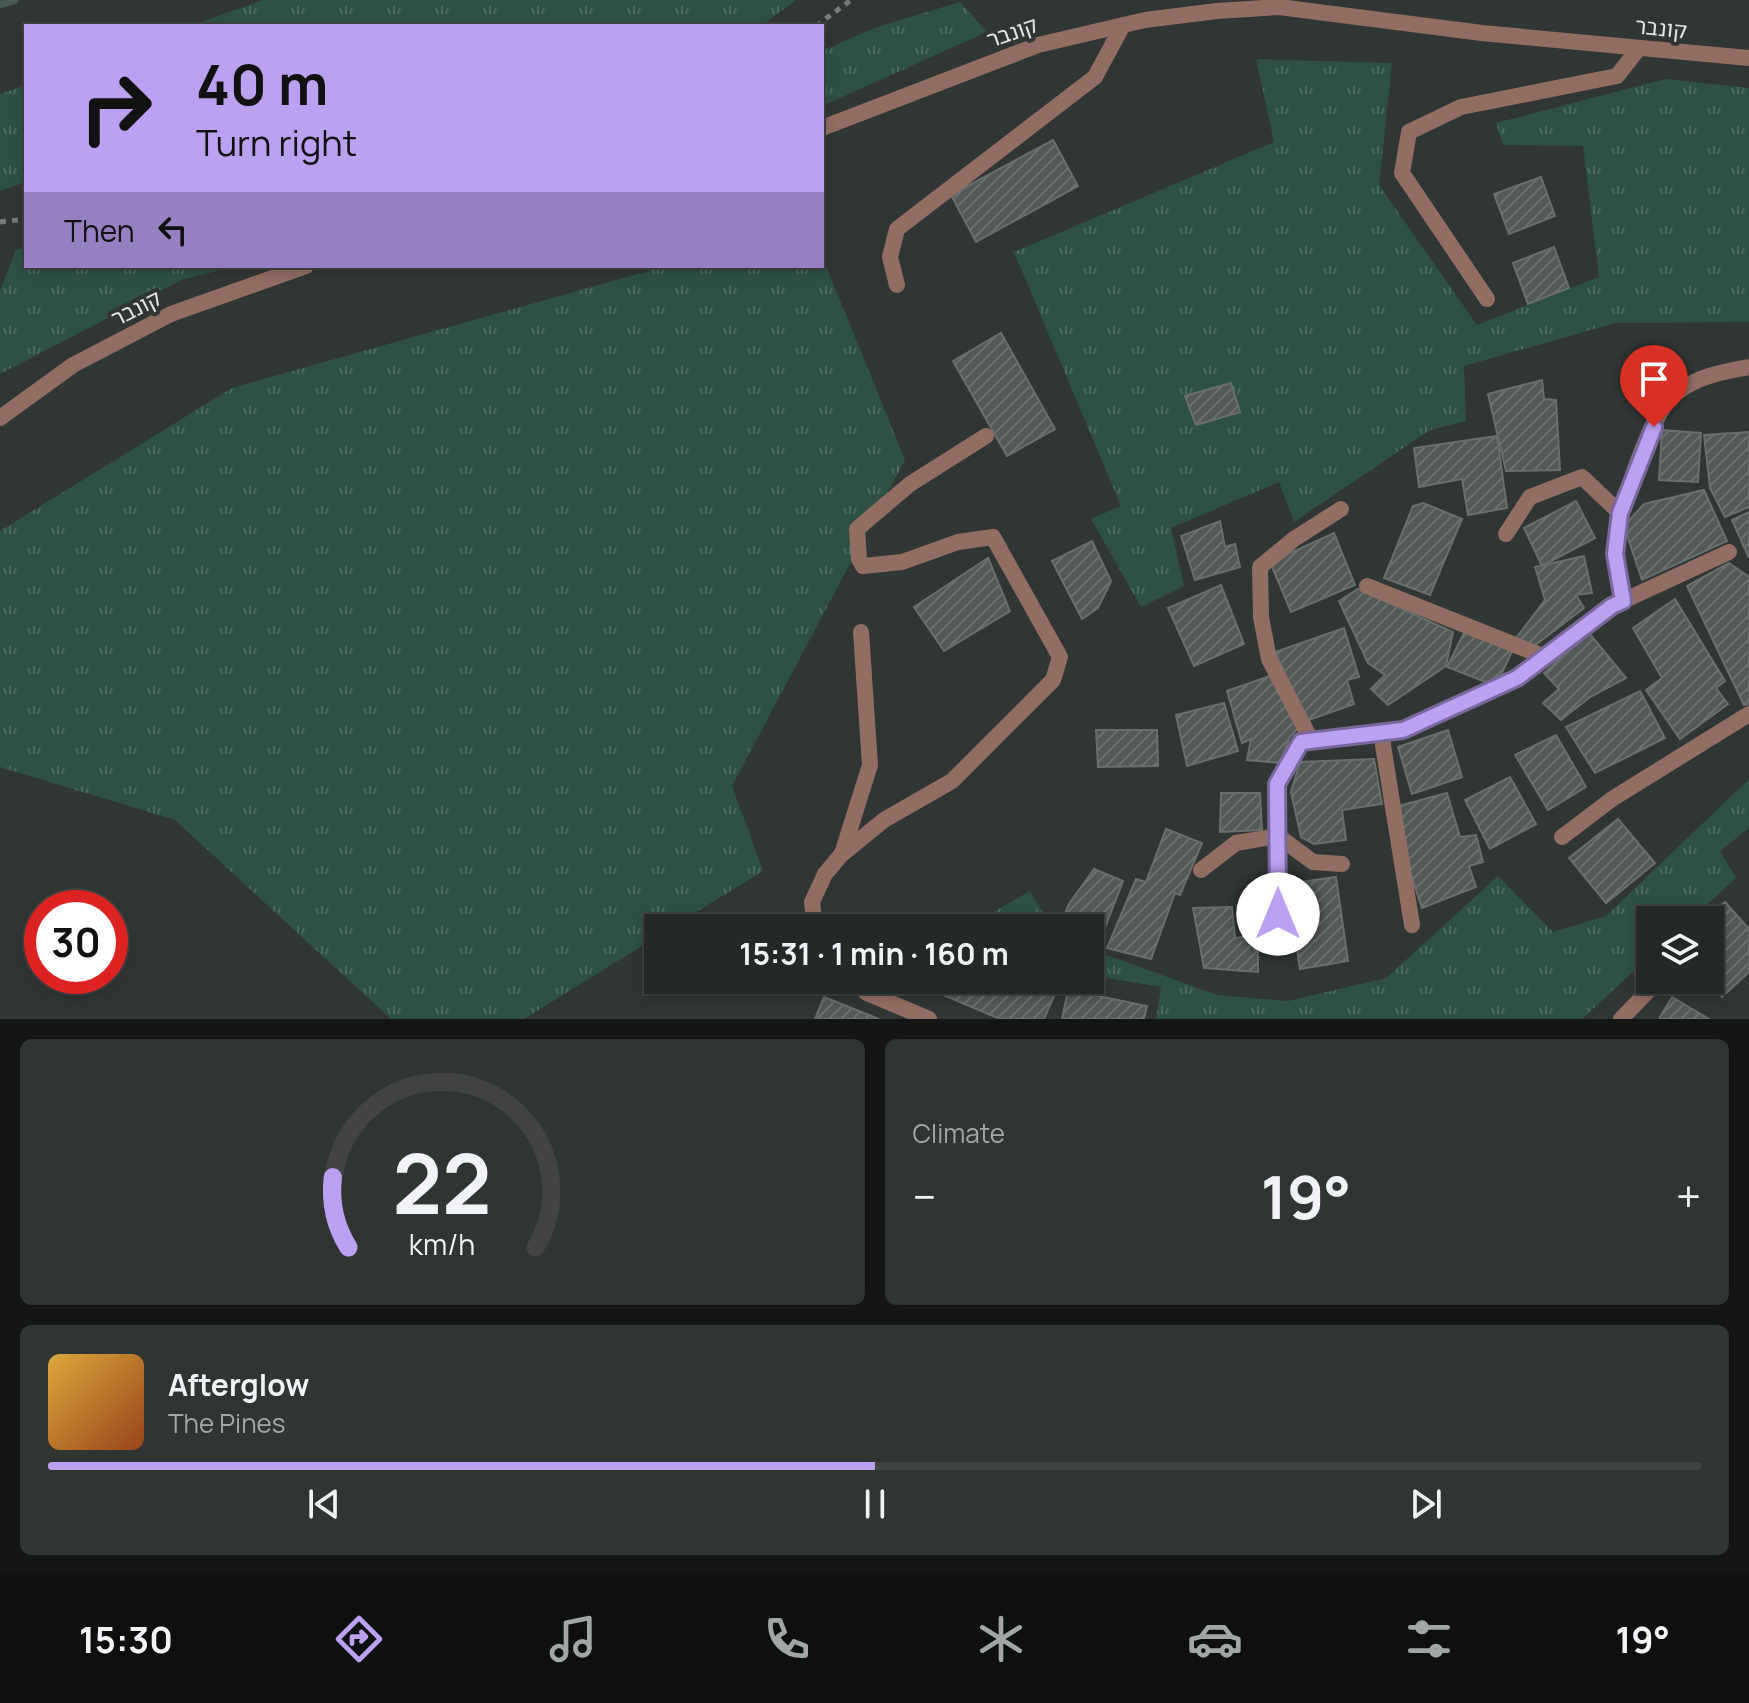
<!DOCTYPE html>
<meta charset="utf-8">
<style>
:root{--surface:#242826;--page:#303432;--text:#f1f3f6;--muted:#a3a6a7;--line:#414443;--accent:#bca0f2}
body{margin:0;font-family:Manrope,"Noto Sans Hebrew",sans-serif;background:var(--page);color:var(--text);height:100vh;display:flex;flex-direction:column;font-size:30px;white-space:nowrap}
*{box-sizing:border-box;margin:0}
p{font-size:26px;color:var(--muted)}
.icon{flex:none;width:44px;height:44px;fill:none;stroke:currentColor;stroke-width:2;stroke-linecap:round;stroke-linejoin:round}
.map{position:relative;height:1019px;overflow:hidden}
.panel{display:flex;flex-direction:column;gap:20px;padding:20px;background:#141615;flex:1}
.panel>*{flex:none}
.banner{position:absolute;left:24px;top:24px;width:800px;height:244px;border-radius:0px;box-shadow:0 4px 12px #0003,0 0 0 2px var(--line);background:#bca0f2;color:#111;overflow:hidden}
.tools{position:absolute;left:1636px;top:906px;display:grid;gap:16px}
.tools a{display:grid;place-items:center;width:88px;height:88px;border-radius:0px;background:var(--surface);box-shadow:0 4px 12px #0003,0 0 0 2px var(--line);font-size:40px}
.speed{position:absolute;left:24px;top:890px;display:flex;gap:16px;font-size:40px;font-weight:700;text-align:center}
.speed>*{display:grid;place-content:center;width:104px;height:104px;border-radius:50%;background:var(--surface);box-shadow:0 4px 12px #0003,0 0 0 2px var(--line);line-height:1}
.speed .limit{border:12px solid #d22;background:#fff;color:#111}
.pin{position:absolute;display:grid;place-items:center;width:68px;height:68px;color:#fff;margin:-82px -34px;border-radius:50% 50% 50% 0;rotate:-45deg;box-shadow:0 0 8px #0007}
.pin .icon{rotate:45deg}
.me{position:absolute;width:88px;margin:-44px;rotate:0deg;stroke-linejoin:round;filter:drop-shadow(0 0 6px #0008)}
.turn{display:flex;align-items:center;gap:28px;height:168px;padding:0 40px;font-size:36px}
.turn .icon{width:104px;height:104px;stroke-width:2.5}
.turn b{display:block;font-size:56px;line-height:68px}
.then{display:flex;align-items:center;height:76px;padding:0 40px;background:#0003;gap:16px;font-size:30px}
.big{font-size:60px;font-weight:700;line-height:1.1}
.panel .tile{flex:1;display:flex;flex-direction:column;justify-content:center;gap:12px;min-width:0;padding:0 28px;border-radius:12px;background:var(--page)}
.panel .dial{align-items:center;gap:0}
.dial svg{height:208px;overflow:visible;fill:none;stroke:var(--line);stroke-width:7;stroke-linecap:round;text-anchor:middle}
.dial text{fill:var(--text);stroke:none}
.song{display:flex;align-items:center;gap:24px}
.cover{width:96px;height:96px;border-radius:12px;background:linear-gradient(135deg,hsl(40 70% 55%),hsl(20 70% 35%))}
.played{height:8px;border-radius:4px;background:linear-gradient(90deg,var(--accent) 50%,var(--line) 50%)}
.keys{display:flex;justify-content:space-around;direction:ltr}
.heat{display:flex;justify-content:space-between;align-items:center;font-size:44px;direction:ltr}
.panel .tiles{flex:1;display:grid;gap:20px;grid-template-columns:1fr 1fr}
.tile:last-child{grid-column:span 2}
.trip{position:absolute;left:644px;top:914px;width:460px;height:80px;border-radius:0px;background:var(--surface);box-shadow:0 4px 12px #0003,0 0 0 2px var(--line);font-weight:700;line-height:80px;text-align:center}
.tabs{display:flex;height:128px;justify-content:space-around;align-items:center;background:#0e100f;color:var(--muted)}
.tabs .icon{width:56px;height:56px}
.tabs .selected{color:var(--accent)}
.tabs b{font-size:36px;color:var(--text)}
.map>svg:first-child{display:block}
.grass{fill:url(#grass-tufts)}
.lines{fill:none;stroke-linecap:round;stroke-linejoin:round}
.stream{stroke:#475b53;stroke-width:9}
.building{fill:url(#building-hatch);stroke:#696f6c;stroke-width:2}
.path{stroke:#767b78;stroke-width:5;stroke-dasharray:6 6;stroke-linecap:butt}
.service{stroke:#926d63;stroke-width:16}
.minor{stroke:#926d63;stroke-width:16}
.route-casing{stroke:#7a689d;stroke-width:20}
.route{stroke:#bca0f2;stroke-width:14}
.labels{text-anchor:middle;stroke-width:8;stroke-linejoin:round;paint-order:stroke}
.street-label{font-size:22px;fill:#e3e6e4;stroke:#303633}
</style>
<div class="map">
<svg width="1749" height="1019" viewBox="0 0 1749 1019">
<defs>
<pattern id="grass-tufts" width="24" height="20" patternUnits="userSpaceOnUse" patternTransform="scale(2)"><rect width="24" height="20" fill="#2e5143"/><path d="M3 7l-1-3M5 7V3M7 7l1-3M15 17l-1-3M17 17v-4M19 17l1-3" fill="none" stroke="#4c6a5e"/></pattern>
<pattern id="building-hatch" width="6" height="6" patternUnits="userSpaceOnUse" patternTransform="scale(2)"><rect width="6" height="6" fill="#535956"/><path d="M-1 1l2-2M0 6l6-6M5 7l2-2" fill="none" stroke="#6c716e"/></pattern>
</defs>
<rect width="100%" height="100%" fill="#303633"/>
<g class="grass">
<polygon points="263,0 796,0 761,26 190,26"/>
<polygon points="960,2 987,32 822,106 822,51 874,28"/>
<polygon points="1256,59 1392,63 1379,185 1477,325 1599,277 1583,146 1503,145 1496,123 1665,79 1749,88 1749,322 1615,323 1464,366 1466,421 1430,430 1294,522 1279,482 1171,528 1184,586 1141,607 1091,519 1121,506 1014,252 1274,142"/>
<polygon points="26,85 26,182 0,191 0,94"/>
<polygon points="26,246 26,266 236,266 181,280 0,374 0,291 16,250"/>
<polygon points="822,256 905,460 732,786 763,871 670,928 658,928 658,936 524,1019 391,1019 175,820 0,767 0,531 232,388 666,266 822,266"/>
<polygon points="1749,779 1749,828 1720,851 1736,878 1690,920 1650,920 1650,956 1582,1019 1156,1019 1161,987 1090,975 1090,949 1217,995 1288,1001 1386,978 1498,876 1553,932 1606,916"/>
<polygon points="1030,891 1052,928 966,928"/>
</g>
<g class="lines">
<polyline class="stream" points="0,4 14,0"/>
</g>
<g class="building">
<polygon points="1053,140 1078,186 976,242 951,195"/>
<polygon points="1541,177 1555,216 1509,234 1494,194"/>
<polygon points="1554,247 1569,288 1528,304 1513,263"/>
<polygon points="1001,333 1055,429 1007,456 953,361"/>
<polygon points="1542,380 1544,399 1556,400 1560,470 1506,471 1488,394"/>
<polygon points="1231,383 1240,412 1196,425 1185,396"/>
<polygon points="1662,430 1701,433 1698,482 1659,480"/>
<polygon points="1749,432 1749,507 1725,517 1710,488 1704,435"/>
<polygon points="1497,436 1507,508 1468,515 1462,479 1419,487 1414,448"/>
<polygon points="1704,490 1727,541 1642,580 1624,526 1644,504"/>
<polygon points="1576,501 1595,538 1542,566 1524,528"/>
<polygon points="1423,503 1462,519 1430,595 1384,578 1413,506"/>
<polygon points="1749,512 1749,558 1732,520"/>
<polygon points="1220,521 1225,547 1235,544 1240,567 1195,580 1181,536"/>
<polygon points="1334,533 1355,585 1291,612 1270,562"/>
<polygon points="1092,541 1111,581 1098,608 1082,619 1052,561"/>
<polygon points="1584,556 1592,593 1576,595 1584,608 1530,649 1513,642 1545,600 1535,567"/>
<polygon points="988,558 1010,611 944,651 914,607"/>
<polygon points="1729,563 1749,577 1749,704 1744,705 1687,586"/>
<polygon points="1221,585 1244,644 1194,666 1168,608"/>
<polygon points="1358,589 1453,632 1446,666 1388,705 1371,689 1385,675 1368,663 1339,601"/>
<polygon points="1675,599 1725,681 1716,688 1728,704 1680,739 1646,690 1662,678 1633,628"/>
<polygon points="1344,628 1359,677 1347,680 1354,704 1306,721 1275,652"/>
<polygon points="1466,629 1513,649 1496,686 1447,667"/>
<polygon points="1589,633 1626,678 1590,697 1561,720 1543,703 1559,689 1544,673"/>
<polygon points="1270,676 1299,727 1290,737 1280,763 1247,760 1251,739 1242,743 1227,691"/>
<polygon points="1640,691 1665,738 1595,773 1566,727"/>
<polygon points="1224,703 1238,751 1187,766 1176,715"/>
<polygon points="1096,730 1157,730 1158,766 1098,767"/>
<polygon points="1448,730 1462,777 1412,794 1398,747"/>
<polygon points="1556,735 1586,787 1548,810 1515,755"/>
<polygon points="1374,759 1382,804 1342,810 1346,840 1314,844 1301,837 1291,792 1300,762"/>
<polygon points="1510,777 1536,824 1490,849 1465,800"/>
<polygon points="1221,793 1260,793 1262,830 1220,832"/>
<polygon points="1447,793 1460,837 1476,835 1483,862 1469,866 1476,887 1422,908 1398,836 1395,807"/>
<polygon points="1618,819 1655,863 1606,903 1569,858"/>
<polygon points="1166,829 1202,843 1180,895 1175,893 1151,959 1107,948 1136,879 1146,882"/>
<polygon points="1094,869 1123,881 1101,938 1090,934 1090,928 1076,928 1061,922 1069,904"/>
<polygon points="1336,877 1348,961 1300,969 1287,884"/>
<polygon points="1725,902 1749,929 1749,972 1722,997 1707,980 1710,980 1710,920 1705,920"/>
<polygon points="1232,907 1235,938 1258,935 1258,972 1204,968 1193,908"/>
<polygon points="947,980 1016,980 1054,996 1044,1019 1000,1019 941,994"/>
<polygon points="1068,990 1147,1006 1144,1019 1062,1019"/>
<polygon points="824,997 879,1019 815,1019"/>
<polygon points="1672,997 1709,1019 1659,1019"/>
</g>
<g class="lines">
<g class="path">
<polyline points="816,26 851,0"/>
<polyline points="0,222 26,219"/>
</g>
<polyline class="service" points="1201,870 1236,843 1278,836 1313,862 1342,864"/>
<g class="minor">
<polyline points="822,128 1038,45 1145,20 1217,11 1279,7 1482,33 1749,58"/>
<polyline points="897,285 890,257 897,229 1095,77 1123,25"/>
<polyline points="1487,299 1402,173 1409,132 1461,107 1617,76 1639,48"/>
<polyline points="0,418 73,365 171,314 306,266"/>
<polyline points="1506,534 1530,497 1582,477 1620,513"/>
<polyline points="1367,586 1545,657"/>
<path d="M 1623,601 C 1621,586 1615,568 1615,553 C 1615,519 1649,414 1675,394 C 1697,376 1722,372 1749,367"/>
<polyline points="1381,733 1412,925"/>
<polyline points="1311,740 1269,659 1261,617 1260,567 1294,539 1341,509"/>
<polyline points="1562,837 1612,799 1749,714"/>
<polyline points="842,854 870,765 861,632"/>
<polyline points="1278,914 1277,784 1301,742 1403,730 1517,678 1612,606 1729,552"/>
<polyline points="815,928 812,902 825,874 841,855 884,820 952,781 1053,680 1060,657 993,537 958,542 902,562 863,566 859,559 857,529 910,484 986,436"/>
<polyline points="854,980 867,993 929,1019"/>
<polyline points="1621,1019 1653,986"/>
</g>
</g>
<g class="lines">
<defs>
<polyline id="route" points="1278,914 1277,784 1301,742 1403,730 1517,678 1612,606 1623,601 1615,554 1620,513 1654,427"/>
</defs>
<use href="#route" class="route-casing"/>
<use href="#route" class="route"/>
</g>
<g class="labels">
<g class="street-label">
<text transform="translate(1661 28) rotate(6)" y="8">קונבר</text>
<text transform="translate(1012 32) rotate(-19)" y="8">קונבר</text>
<text transform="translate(136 308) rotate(-27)" y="8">קונבר</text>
</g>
</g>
</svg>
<div class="tools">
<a><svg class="icon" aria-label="layers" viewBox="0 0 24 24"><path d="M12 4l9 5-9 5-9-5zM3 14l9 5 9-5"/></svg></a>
</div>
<div class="speed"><div class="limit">30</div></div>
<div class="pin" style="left:1654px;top:427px;background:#d93025"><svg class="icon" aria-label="arrive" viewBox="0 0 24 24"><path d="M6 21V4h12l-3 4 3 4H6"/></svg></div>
<svg class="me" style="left:1278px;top:914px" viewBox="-20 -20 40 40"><circle r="19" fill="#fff"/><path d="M0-13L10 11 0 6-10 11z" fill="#bca0f2"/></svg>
<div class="trip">15:31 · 1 min · 160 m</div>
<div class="banner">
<div class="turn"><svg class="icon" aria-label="right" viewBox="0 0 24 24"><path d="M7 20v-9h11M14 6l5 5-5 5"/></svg><div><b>40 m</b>Turn right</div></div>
<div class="then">Then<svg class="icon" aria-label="left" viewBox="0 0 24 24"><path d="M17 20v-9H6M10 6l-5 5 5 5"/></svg></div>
</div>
</div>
<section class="panel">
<div class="tiles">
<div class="tile dial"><svg viewBox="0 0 100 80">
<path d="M14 69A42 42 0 1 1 86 69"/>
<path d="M14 69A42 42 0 0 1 8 42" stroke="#bca0f2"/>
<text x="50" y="56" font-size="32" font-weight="700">22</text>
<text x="50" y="72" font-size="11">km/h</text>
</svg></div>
<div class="tile"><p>Climate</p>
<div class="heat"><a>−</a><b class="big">19°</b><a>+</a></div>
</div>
<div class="tile">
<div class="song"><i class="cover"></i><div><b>Afterglow</b><p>The Pines</p></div></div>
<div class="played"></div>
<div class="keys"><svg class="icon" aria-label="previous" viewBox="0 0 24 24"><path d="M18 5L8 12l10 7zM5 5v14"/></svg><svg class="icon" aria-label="pause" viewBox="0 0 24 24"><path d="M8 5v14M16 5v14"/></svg><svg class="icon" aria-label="next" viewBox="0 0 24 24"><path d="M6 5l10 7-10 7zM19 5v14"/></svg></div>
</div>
</div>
</section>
<nav class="tabs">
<b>15:30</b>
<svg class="icon selected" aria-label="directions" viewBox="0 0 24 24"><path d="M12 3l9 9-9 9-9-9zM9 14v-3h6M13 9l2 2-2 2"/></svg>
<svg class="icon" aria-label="music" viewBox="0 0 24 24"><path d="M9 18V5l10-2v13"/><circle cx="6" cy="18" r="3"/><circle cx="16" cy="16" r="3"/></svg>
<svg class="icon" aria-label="phone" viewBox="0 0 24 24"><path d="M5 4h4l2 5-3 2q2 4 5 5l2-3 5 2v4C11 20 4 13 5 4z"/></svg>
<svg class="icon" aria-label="climate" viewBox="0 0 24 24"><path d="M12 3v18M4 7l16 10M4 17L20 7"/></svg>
<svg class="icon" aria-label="car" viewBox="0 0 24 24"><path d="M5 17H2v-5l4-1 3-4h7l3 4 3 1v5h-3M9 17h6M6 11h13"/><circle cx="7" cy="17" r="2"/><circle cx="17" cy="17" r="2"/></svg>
<svg class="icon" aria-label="filters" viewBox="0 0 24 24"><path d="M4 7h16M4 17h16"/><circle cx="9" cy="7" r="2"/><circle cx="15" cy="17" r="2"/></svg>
<b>19°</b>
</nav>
